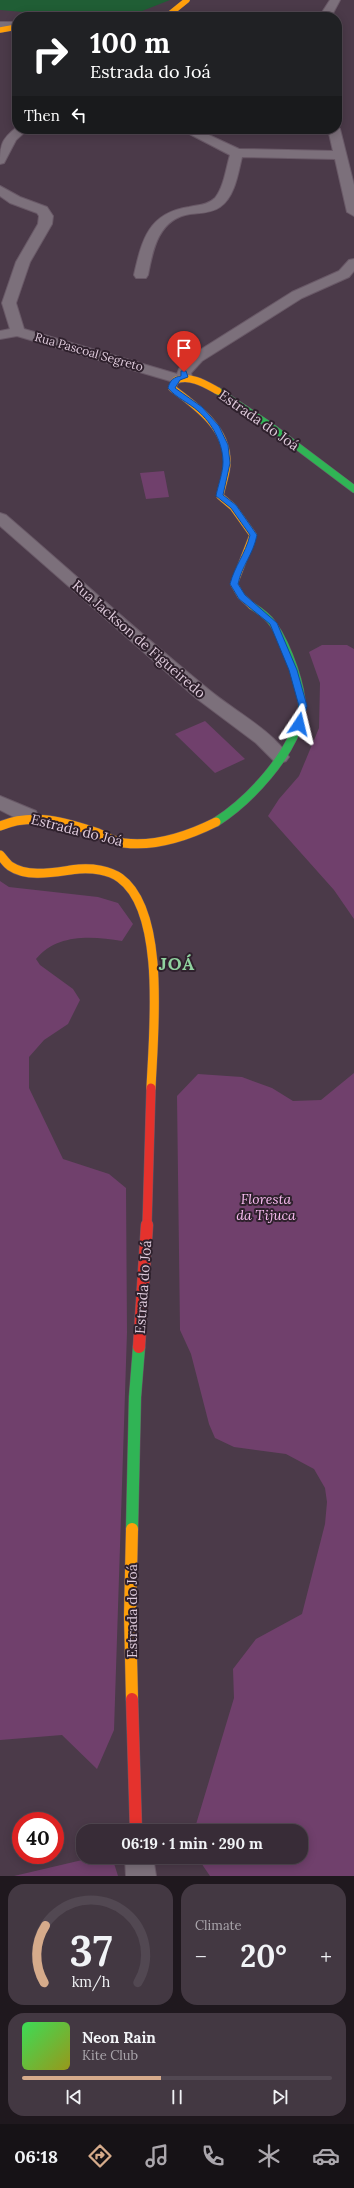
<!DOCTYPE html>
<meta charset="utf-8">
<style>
:root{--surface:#382c37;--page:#433842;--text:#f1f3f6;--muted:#aba7ad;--line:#524852;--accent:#d6ab8b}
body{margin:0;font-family:Lora,serif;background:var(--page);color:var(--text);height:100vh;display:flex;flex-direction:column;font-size:15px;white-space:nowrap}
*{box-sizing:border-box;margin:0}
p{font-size:13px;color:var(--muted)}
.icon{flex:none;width:22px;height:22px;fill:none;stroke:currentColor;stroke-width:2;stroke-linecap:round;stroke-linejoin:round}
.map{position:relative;height:1876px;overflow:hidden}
.drawer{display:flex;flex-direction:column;gap:8px;padding:8px;background:#1f181e;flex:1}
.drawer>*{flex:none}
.banner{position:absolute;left:12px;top:12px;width:330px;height:122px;border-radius:16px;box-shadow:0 2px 10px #0003,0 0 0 1px var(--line);background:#202124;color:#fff;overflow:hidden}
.speed{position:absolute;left:12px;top:1812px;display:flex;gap:8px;font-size:20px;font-weight:700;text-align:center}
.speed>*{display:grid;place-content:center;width:52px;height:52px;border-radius:50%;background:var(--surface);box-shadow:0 2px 10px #0003,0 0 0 1px var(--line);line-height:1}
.speed .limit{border:6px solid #d22;background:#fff;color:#111}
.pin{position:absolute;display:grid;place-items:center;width:34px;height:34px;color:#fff;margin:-41px -17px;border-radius:50% 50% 50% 0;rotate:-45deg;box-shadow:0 0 4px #0007}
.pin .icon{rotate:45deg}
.me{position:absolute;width:44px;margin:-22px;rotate:10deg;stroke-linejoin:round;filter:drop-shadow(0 0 3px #0008)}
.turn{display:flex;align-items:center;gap:14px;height:84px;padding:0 12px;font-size:18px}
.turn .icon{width:52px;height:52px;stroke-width:2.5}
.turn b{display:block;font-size:28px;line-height:34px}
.then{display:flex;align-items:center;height:38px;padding:0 12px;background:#0003;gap:8px;font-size:15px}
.big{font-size:30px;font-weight:700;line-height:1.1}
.drawer .widget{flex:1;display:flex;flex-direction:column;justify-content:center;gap:6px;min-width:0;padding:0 14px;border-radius:16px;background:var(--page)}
.drawer .dial{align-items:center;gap:0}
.dial svg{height:104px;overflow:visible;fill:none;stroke:var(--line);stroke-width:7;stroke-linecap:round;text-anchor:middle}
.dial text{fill:var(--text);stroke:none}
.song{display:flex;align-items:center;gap:12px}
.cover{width:48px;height:48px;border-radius:6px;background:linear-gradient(135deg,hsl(130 70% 55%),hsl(60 70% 35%))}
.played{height:4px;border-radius:2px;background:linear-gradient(90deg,var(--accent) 45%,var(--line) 45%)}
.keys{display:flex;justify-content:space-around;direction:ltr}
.heat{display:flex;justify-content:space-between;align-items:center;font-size:22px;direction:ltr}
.drawer .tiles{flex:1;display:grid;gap:8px;grid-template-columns:1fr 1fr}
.widget:last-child{grid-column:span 2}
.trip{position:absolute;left:76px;top:1824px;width:232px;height:40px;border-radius:16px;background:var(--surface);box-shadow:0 2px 10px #0003,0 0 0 1px var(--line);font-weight:700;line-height:40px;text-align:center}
.dock{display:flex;height:64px;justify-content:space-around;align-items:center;background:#161216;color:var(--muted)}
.dock .icon{width:28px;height:28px}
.dock .active{color:var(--accent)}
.dock b{font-size:18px;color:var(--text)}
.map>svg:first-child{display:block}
.green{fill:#70406c}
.water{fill:#205e35}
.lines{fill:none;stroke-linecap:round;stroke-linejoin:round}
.street-casing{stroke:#695967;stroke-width:2}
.fast-far2-casing{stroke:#695967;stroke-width:8}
.fast-far1-casing{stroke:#695967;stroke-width:10}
.fast-casing{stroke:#695967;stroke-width:13}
.slow-far3-casing{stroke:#695967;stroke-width:6}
.slow-far2-casing{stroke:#695967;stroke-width:8}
.slow-far1-casing{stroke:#695967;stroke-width:10}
.slow-casing{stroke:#695967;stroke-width:13}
.jam-far1-casing{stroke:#695967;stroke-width:10}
.jam-casing{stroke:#695967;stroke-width:13}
.street{fill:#7c707b;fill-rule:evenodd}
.fast-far2{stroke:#30b455;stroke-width:7}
.fast-far1{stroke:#30b455;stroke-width:9}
.fast{stroke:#30b455;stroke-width:12}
.slow-far3{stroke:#ff9f0a;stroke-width:5.5}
.slow-far2{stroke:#ff9f0a;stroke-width:7}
.slow-far1{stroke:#ff9f0a;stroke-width:9}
.slow{stroke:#ff9f0a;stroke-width:12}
.jam-far1{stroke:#e5322d;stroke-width:9}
.jam{stroke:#e5322d;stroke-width:12}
.route{fill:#1a73e8;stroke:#114b97}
.labels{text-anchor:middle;stroke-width:4;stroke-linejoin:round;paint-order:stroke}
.far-street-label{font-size:12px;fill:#decadb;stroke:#2f212d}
.street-label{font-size:14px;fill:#decadb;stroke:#2f212d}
.park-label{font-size:14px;font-style:italic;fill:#f8bcf0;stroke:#2f212d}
.district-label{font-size:18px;font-weight:bold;letter-spacing:1px;fill:#90d39f;stroke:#2f212d}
</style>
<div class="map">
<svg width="354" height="1876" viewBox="0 0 354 1876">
<rect width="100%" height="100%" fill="#4b3a49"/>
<g class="green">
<polygon points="164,471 169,497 146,499 140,473"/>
<polygon points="322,645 347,645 354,649 354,919 334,890 268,816 279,799 299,776 319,728 320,683 309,652"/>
<polygon points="205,721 245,759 215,773 175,734"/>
<path d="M 0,881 L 9,887 L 98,897 L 118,903 L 133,924 L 122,941 C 93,936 57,933 36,959 L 40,965 L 73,989 L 80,1000 L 68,1024 L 44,1040 L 29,1057 L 29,1088 L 63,1159 L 109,1174 L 126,1188 L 127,1332 L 114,1730 L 97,1769 L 62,1735 L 0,1740 Z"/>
<polygon points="354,1073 354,1876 210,1876 197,1857 301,1857 301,1831 194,1831 234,1698 233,1669 256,1639 302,1614 325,1524 327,1502 325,1488 314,1469 286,1454 234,1447 215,1438 209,1424 191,1354 180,1330 177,1096 198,1074 242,1077 272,1088 293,1101 321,1100"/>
<polygon points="95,1857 112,1857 118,1876 14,1876"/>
</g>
<polygon class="water" points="0,0 170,0 127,17 83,17 0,10"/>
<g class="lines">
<defs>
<g id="street">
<polygon points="330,0 340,0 331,17 319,17"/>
<rect x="0" y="22" width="17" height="6"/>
<path d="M 337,126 L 340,129 L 354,185 L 354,216 L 347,212 L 335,159 L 242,157 C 238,173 235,197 220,207 C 212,213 199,213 190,214 C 159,219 153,248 148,275 L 146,278 L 136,278 L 134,275 C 142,239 149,213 189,207 C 198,205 208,205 215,198 C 224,187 226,168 230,155 L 180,129 L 196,129 L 239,149 L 333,151 L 328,129 L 337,129 Z"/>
<path d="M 17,127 L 17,129 L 28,129 L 16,140 L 4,163 L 0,164 C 0,144 2,139 17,127 Z"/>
<polygon points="0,186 20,197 47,207 53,216 52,224 30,262 16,303 24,329 177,374 179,369 192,355 292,292 339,271 349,260 354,259 354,271 349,277 302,298 202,361 191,373 192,377 190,380 177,383 17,336 0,339 0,331 10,329 2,303 16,262 38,224 39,216 37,213 10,203 0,196"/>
<path d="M 0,513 L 6,515 C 73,573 139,633 208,689 C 233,710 272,730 289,757 L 286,761 L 280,763 L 274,761 L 256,743 L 196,698 L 0,526 Z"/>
<path d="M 0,796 L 36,811 L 38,816 L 36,821 C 23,824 11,815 0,810 Z"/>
<polygon points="125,1857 153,1857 156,1876 126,1876"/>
</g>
<g id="fast-far2">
<polyline points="218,391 269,425 354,489"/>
<path d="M 252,606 C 260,611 268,617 273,624 C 287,644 306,692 301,715"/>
</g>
<path id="fast-far1" d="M 216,822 C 250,800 292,755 301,714"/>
<polyline id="fast" points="132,1529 135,1397 139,1347"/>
<g id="slow-far3">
<polyline points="166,17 187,0"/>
<polyline points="0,30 17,27"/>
</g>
<path id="slow-far2" d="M 218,391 C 205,384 191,375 176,380 L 172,388 C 196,406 228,428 227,463 C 227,473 222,485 220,496 L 233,507 L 253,535 L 234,584 L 241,596 L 252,606"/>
<g id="slow-far1">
<path d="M 0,826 C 33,812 66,822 98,833 C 107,837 115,842 124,843 C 156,847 188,836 216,822"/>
<path d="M 0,855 C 3,858 6,863 10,866 C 29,879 59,871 79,869 C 92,868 109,870 120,878 C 167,912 153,1037 151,1088"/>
</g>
<polyline id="slow" points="132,1529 130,1615 132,1699"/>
<polyline id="jam-far1" points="147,1226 151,1088"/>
<g id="jam">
<polyline points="139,1347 147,1225"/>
<polyline points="132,1699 136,1831"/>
</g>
</defs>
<use href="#street" class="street-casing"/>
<use href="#fast-far2" class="fast-far2-casing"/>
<use href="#fast-far1" class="fast-far1-casing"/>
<use href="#fast" class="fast-casing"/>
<use href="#slow-far3" class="slow-far3-casing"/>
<use href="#slow-far2" class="slow-far2-casing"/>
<use href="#slow-far1" class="slow-far1-casing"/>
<use href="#slow" class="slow-casing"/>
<use href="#jam-far1" class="jam-far1-casing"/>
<use href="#jam" class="jam-casing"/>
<use href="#street" class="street"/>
<use href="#fast-far2" class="fast-far2"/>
<use href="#fast-far1" class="fast-far1"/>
<use href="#fast" class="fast"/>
<use href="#slow-far3" class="slow-far3"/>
<use href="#slow-far2" class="slow-far2"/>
<use href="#slow-far1" class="slow-far1"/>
<use href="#slow" class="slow"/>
<use href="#jam-far1" class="jam-far1"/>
<use href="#jam" class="jam"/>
</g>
<path class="route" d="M 181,371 L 186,371 L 188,377 L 180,380 L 175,388 L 202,407 L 219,426 L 228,445 L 230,463 L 223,495 L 236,505 L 257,535 C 253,555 242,565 238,584 L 245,595 L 277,623 L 297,670 L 307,706 L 302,725 L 299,726 L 295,724 L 299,706 L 289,670 L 270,624 L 239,599 L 230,584 C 235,565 245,555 250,535 L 231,508 L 216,496 C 218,485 223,473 223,462 C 223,443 212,423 198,411 C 188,402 176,398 168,388 C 170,380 174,377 181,376 Z"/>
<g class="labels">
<g class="far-street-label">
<text transform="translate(89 352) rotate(16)" y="4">Rua Pascoal Segreto</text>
</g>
<g class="street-label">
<text transform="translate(259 420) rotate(35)" y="5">Estrada do Joá</text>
<text transform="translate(139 639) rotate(41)" y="5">Rua Jackson de Figueiredo</text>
<text transform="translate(77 830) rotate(14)" y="5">Estrada do Joá</text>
<text transform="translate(143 1287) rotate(-86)" y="5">Estrada do Joá</text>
<text transform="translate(132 1611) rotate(-90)" y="5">Estrada do Joá</text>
</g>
<g class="park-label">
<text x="266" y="1204">Floresta<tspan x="266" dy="16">da Tijuca</tspan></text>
</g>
<g class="district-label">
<text x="177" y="970">JOÁ</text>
</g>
</g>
</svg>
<div class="speed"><div class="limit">40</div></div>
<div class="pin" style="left:184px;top:372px;background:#d93025"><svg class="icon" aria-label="arrive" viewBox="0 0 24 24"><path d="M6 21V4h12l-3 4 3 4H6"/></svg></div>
<svg class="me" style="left:299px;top:724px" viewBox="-20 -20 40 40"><path d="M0-17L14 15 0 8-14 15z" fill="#1a73e8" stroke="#fff" stroke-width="4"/></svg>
<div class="trip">06:19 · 1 min · 290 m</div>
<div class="banner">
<div class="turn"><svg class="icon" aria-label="right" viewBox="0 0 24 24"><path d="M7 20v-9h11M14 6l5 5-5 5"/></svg><div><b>100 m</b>Estrada do Joá</div></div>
<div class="then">Then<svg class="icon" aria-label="left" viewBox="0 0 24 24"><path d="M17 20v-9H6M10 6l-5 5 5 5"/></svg></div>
</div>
</div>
<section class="drawer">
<div class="tiles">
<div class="widget dial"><svg viewBox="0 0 100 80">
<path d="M14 69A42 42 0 1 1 86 69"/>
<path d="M14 69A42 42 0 0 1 15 25" stroke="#d6ab8b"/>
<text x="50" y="56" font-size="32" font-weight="700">37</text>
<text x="50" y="72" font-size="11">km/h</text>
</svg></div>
<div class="widget"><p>Climate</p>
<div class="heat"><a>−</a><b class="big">20°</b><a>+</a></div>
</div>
<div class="widget">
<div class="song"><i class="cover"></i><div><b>Neon Rain</b><p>Kite Club</p></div></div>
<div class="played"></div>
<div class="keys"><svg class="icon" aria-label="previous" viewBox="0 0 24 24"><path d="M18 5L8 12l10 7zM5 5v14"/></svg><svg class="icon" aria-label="pause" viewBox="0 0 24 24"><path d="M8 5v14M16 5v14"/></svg><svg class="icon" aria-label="next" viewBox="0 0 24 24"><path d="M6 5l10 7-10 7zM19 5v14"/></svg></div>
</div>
</div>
</section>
<nav class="dock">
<b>06:18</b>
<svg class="icon active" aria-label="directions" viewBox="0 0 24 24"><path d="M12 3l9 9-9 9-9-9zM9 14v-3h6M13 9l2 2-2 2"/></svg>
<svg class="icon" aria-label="music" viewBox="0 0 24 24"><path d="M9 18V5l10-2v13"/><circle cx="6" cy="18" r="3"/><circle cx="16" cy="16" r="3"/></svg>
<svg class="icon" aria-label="phone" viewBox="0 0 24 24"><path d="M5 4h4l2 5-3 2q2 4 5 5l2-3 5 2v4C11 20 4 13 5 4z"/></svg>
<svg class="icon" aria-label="climate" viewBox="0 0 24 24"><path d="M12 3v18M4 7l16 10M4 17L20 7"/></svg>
<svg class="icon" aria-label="car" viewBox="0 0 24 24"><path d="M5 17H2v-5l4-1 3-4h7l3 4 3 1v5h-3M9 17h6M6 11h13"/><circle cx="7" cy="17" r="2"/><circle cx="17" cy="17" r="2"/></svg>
</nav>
